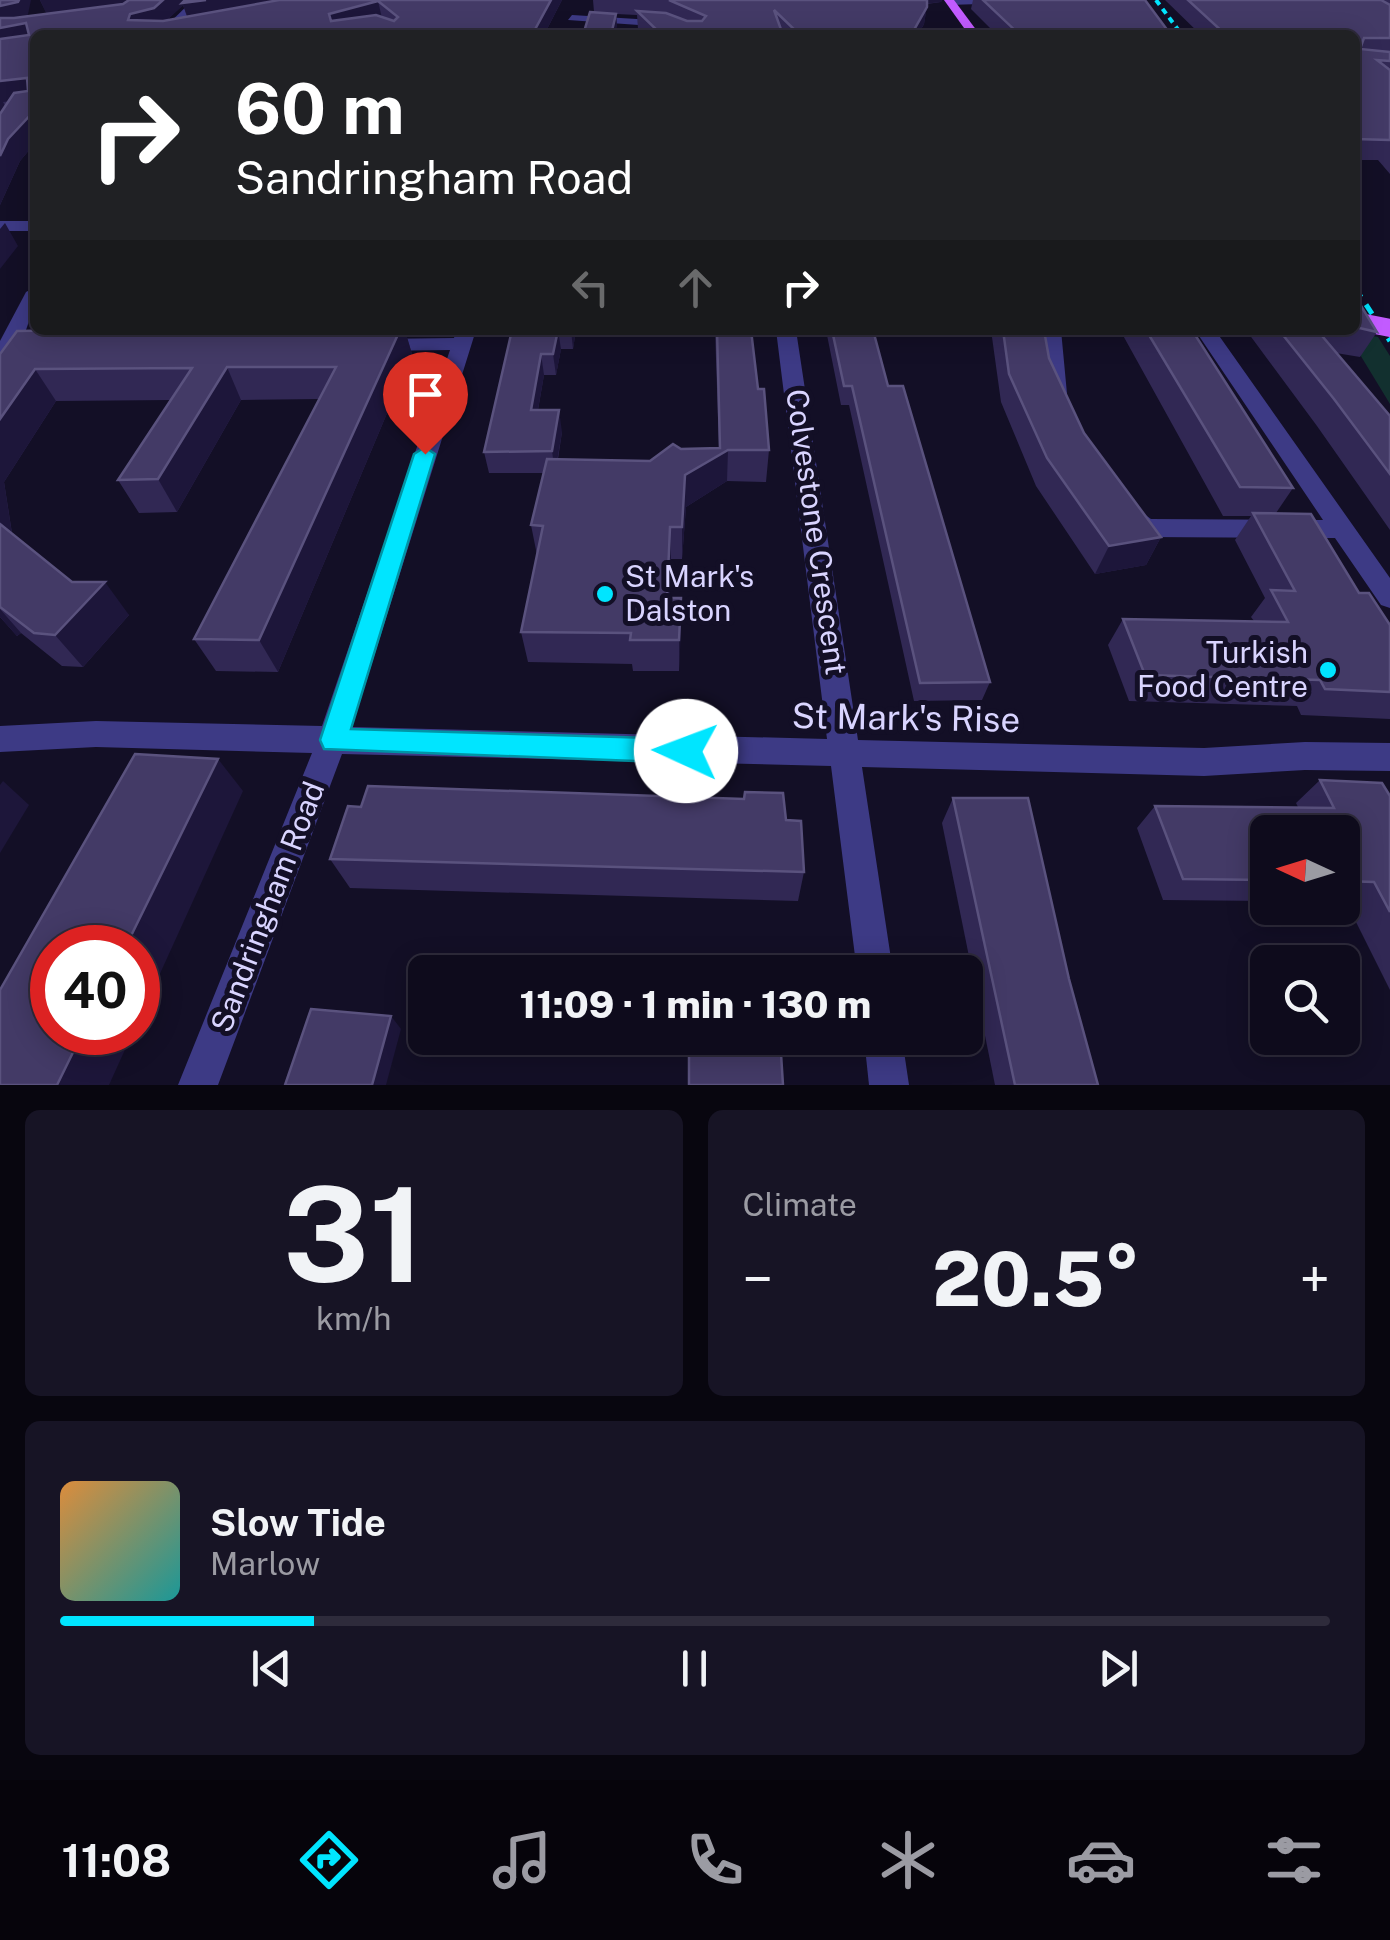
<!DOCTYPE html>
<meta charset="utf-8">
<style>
:root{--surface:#0e0b1c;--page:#171425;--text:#f1f3f6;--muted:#9b9ba3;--line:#2e2b3b;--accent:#00e5ff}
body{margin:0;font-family:"Public Sans",sans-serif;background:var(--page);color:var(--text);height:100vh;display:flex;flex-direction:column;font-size:38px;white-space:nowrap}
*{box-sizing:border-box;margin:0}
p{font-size:32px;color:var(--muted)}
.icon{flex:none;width:55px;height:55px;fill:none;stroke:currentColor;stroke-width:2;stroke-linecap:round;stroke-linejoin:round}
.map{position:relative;height:1085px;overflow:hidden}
.side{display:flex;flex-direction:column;gap:25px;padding:25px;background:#08060f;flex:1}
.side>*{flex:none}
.banner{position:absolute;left:30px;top:30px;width:1330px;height:305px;border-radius:15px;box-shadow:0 5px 25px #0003,0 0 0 2px var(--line);background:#202124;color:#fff;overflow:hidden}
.needle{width:65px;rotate:274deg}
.controls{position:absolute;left:1250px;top:815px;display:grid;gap:20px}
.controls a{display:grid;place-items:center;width:110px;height:110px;border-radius:15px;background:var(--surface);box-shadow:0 5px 25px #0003,0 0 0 2px var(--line);font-size:50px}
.speed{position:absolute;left:30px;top:925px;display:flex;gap:20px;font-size:50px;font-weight:700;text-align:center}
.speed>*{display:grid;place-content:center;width:130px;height:130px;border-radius:50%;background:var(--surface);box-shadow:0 5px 25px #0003,0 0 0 2px var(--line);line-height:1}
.speed .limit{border:15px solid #d22;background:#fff;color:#111}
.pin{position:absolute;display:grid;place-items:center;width:85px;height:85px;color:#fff;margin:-102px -42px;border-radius:50% 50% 50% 0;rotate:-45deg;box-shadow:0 0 10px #0007}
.pin .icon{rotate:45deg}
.me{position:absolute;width:110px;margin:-55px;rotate:272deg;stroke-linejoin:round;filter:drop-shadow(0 0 8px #0008)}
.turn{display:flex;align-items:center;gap:35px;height:210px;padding:0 40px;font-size:45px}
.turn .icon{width:130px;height:130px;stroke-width:2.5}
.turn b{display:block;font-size:70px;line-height:85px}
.lanes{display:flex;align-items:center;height:95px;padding:0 40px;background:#0003;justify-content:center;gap:50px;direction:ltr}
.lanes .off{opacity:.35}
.big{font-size:75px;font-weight:800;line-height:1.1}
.side .widget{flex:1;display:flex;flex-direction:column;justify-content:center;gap:15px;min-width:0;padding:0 35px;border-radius:15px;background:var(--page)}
.side .dial{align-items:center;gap:0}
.dial b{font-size:130px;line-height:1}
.song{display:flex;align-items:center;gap:30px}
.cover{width:120px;height:120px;border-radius:15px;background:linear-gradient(135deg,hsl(30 70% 55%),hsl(180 70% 35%))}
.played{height:10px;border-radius:5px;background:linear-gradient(90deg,var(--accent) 20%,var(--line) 20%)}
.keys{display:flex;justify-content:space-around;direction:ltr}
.heat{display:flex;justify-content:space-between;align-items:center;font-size:55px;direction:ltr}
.side .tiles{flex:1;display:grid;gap:25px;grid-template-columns:1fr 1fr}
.widget:last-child{grid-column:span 2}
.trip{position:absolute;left:408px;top:955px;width:575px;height:100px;border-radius:15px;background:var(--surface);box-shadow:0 5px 25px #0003,0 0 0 2px var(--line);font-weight:800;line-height:100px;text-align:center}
.tabs{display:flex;height:160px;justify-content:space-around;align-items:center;background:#06040b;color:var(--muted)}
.tabs .icon{width:70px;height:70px}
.tabs .selected{color:var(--accent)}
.tabs b{font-size:45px;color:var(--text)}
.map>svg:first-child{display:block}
.green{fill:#12302f}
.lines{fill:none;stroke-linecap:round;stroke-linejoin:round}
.minor{fill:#3d3a85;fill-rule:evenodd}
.major{fill:#c25bff;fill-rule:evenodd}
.rail-far1{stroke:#00e5ff;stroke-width:4;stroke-dasharray:6 5;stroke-linecap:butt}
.rail{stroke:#00e5ff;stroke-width:5;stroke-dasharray:11 9;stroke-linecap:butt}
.major-bridge{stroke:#c25bff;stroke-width:18}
.wall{fill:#312854;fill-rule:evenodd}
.shaded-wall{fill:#1d163a}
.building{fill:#433a66;stroke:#5a527e;stroke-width:2.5;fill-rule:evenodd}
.route{fill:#00e5ff;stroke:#0095a6;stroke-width:2.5}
.poi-dot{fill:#00e5ff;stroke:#130f26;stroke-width:4}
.labels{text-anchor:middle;stroke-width:10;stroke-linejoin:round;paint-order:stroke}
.street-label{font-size:30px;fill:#d9d4ff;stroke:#130f26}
.poi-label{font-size:30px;fill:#d9d4ff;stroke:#130f26;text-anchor:start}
.near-street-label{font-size:35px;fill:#d9d4ff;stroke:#130f26}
</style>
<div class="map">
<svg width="1390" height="1085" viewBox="0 0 1390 1085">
<rect width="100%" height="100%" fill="#130f26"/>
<polygon class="green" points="1345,330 1378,337 1390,356 1390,404"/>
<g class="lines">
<g class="minor">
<polygon points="193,0 204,0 168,35 157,35"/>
<polygon points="952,0 1007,0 1012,3 948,5"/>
<polygon points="572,15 669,21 702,35 687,35 667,27 568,20"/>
<rect x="0" y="221" width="35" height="10"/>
<path d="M 35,287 C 35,308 21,359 0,366 L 0,341 L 26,292 Z"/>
<polygon points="456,330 476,330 352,727 827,739 776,330 796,330 858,740 1204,748 1305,742 1390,743 1390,771 1305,770 1204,776 862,767 893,972 857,972 831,766 342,754 218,1085 178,1085 312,753 96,747 0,752 0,726 96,721 322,726 450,350 376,351 366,345 376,339 454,338"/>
<polygon points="1041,330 1061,330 1067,394 1064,398 1050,398 1047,394"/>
<path d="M 1195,330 L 1215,330 L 1390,578 L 1390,608 L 1381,605 L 1335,538 L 1145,537 C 1133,533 1124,523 1118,512 L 1121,506 L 1130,504 L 1151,519 L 1323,520 Z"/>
<polygon points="864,1038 902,1038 909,1085 869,1085"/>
</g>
<polygon class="major" points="944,0 954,0 980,35 969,35"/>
<polyline class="rail-far1" points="1156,0 1182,35"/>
<polyline class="rail" points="1355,288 1390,341"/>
<polyline class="major-bridge" points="1355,321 1390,328"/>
</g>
<g class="wall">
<path d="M 0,0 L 27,17 L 47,14 L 40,0 L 562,0 L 544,35 L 35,35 L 35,143 L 20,161 L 0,205 ZM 183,5 L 187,17 L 167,20 Z"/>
<polygon points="593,0 942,0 941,2 927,4 924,24 918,35 644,35 638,29 637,15 616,14 617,27 594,12"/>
<polygon points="973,0 1145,0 1171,35 997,35 971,9"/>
<polygon points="1165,0 1390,0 1390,174 1378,160 1355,160 1355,35 1201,35"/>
<polygon points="1355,296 1377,332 1360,357 1336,353 1390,416 1390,530 1317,426 1246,330 1355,330"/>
<polygon points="82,330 422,330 420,335 406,335 412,354 278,672 216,671 194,639 319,399 241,400 177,512 139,513 118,480 171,400 56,401 4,482 12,533 72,582 129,615 83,667 62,666 21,633 17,636 0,617 0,354"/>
<polygon points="512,330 576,330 573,349 561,349 556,375 544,375 538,410 562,432 558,459 650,461 681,449 719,448 715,330 751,330 758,389 769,450 766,482 727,481 686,507 682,559 671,559 669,598 681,598 679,671 633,671 632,664 528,662 521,632 537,555 531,525 544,473 489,473 484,452"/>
<polygon points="826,330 873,330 888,386 990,682 982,700 914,701 849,405 841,405"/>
<polygon points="991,330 1044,330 1049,358 1084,433 1161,537 1146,565 1095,574 1036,486 1001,402"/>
<polygon points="1120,330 1192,330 1293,488 1276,513 1390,625 1390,719 1301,715 1297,706 1129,701 1108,645 1123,619 1254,621 1251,617 1265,598 1235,540 1251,516 1223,516"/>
<polygon points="1320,780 1390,796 1390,990 1346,902 1342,902 1342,832 1268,832 1268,901 1163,900 1137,828 1155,806 1298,807 1296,803"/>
<polygon points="953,798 1069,979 1098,1085 995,1085 942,823"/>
<polygon points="361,807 786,820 804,872 798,901 350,888 330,859"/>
</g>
<g class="shaded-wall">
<polygon points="19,0 31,0 27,19 0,25 0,6"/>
<polygon points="40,0 136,0 125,8 48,17"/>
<polygon points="163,0 324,0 189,21 183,5 161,26 128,20 130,14"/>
<polygon points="551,0 562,0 544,35 532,35"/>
<polygon points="924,0 942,0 941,2 923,4"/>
<polygon points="378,1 382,18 334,31 329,14"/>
<polygon points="927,7 924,24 918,35 914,30"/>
<polygon points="616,14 617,27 615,35 611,35"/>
<polygon points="26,23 35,41 0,48 0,28"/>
<polygon points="27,78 35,98 3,102 10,115 0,124 0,81"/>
<polygon points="35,110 35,143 20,161 0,205 0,156 8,139"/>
<polygon points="5,223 18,246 0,269 0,229"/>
<polygon points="400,330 405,330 412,354 278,672 259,640"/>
<polygon points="558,330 561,349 556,375 553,354"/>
<polygon points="571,330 576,330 573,349"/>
<polygon points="541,354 544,375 534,432 531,410"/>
<polygon points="227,367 241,400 177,512 158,479"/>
<polygon points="35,369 56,401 4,482 14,547 0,529 0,419"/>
<polygon points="559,410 562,432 555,473 552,451"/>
<polygon points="728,450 727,481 686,507 682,559 682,527 685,475"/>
<polygon points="670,527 671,559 668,629 667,598"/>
<polygon points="1161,537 1146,565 1095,574 1109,546"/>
<polygon points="105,582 129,615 83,667 55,635"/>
<polygon points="681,598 681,630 679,671 679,640"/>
<polygon points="0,609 21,633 17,636 0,617"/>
<polygon points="218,759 243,791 138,1022 138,948 125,948"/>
<polygon points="3,781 29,805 0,853 0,785"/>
<polygon points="391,1016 401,1029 386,1085 372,1085"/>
<polygon points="83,1032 133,1032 109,1085 57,1085"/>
</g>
<g class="building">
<polygon points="0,0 19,0 18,2 0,6"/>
<path d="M 129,0 L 163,0 L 154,8 L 130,14 L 128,20 L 163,21 L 279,0 L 551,0 L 532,35 L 35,35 L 35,110 L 8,139 L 0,156 L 0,114 L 14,93 L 28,91 L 27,78 L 0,81 L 0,39 L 29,35 L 26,23 L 0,28 L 0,18 L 14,18 L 123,4 ZM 378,1 L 398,17 L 394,21 L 376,15 L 331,21 L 329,14 Z"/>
<polygon points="185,0 206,0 182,3"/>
<polygon points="669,0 927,0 927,7 914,30 918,35 800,35 774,10 783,35 662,35 637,11 666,13 687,21 702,21 706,16"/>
<polygon points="983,0 1145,0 1171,35 1020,35"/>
<polygon points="1188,0 1381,0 1390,5 1390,38 1364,38 1360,49 1390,52 1390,61 1377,60 1390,70 1390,140 1355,139 1355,35 1226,35"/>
<polygon points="590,12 616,14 611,35 583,35"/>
<polygon points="1355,296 1377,332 1355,327"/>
<polygon points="82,330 400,330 259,640 194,639 336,367 227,367 158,479 118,480 192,368 35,369 0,419 0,354 17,331"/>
<polygon points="512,330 558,330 553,354 541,354 531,410 559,410 552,451 484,452"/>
<polygon points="717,330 751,330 758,389 764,389 769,450 728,450 685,475 682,527 670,527 667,598 681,598 679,640 630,640 631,633 521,632 543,526 531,525 547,459 650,461 673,444 681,449 720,448"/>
<polygon points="832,330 873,330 888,386 903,386 990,682 920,683 852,386 844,386"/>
<polygon points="1003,330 1044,330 1049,358 1084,433 1161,537 1109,546 1047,458 1009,374"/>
<polygon points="1146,330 1192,330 1293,488 1240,487"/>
<polygon points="1279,330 1317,330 1390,416 1390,474 1334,399"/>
<polygon points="1253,513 1311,514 1359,593 1369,593 1390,625 1390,692 1325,689 1320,680 1145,675 1123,619 1288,622 1271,590 1295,591"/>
<polygon points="0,524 72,582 105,582 55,635 34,633 0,607"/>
<polygon points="135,754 218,759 125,948 52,948 52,1032 83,1032 57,1085 0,1085 0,990"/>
<polygon points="1320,780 1382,783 1390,796 1390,912 1374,882 1342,881 1342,832 1268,832 1268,880 1183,879 1155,806 1334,808"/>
<polygon points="368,786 744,799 745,792 783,793 786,820 801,821 804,872 330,859 348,806 361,807"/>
<polygon points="953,798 1028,798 1069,979 1098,1085 1015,1085"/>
<polygon points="311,1009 391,1016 372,1085 285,1085"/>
<polygon points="689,1038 780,1038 783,1085 689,1085"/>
</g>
<polygon class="route" points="425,447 435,454 351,729 686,739 696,742 700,751 696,760 686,763 324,749 320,740 414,454"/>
<g class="poi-dot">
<circle cx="605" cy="594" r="10"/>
<circle cx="1328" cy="670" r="10"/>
</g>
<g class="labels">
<g class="street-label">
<text transform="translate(816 532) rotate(82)" y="10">Colvestone Crescent</text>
<text transform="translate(268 907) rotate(-69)" y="10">Sandringham Road</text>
</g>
<g class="poi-label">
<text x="625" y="587">St Mark's<tspan x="625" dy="34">Dalston</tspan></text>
<text x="1308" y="663" text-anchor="end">Turkish<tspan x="1308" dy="34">Food Centre</tspan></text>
</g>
<g class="near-street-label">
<text transform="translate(906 718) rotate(1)" y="12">St Mark's Rise</text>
</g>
</g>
</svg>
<div class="controls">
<a><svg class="needle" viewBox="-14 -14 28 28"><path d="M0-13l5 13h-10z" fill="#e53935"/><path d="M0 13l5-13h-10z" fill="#9b9ba3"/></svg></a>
<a><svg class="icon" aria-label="search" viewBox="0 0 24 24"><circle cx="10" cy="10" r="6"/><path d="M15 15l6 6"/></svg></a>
</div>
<div class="speed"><div class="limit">40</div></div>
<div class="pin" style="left:425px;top:454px;background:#d93025"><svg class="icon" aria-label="arrive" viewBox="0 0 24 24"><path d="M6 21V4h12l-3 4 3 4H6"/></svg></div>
<svg class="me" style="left:686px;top:751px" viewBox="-20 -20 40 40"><circle r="19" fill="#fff"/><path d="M0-13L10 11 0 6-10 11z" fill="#00e5ff"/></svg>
<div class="trip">11:09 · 1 min · 130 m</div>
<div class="banner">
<div class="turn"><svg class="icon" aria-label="right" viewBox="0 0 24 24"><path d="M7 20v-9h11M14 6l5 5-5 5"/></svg><div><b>60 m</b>Sandringham Road</div></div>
<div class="lanes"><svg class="icon off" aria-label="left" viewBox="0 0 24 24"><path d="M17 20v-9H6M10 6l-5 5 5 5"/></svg><svg class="icon off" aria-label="ahead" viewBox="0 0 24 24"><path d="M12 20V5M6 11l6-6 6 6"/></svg><svg class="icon" aria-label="right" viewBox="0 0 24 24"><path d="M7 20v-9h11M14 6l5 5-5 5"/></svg></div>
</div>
</div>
<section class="side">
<div class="tiles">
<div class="widget dial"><b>31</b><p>km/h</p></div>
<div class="widget"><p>Climate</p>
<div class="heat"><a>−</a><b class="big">20.5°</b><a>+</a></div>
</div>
<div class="widget">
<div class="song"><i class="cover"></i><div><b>Slow Tide</b><p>Marlow</p></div></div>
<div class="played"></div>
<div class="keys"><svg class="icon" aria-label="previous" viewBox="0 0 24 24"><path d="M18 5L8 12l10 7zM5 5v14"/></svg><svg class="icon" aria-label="pause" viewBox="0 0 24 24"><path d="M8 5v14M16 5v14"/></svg><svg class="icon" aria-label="next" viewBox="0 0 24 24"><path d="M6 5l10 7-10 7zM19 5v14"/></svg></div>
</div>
</div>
</section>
<nav class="tabs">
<b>11:08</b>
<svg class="icon selected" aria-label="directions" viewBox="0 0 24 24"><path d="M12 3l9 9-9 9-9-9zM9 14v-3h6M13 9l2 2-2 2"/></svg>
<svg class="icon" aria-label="music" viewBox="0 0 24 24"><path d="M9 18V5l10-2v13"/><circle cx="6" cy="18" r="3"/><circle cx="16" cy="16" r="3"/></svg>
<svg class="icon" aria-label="phone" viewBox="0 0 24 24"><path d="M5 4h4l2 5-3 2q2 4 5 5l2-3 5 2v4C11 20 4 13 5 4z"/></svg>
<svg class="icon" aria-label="climate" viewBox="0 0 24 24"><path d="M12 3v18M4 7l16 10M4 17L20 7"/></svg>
<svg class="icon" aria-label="car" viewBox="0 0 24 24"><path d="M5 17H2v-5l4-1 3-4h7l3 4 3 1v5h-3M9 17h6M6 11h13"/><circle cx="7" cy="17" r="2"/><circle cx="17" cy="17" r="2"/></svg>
<svg class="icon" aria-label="filters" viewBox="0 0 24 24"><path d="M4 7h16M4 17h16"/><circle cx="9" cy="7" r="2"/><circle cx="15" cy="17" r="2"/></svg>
</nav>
